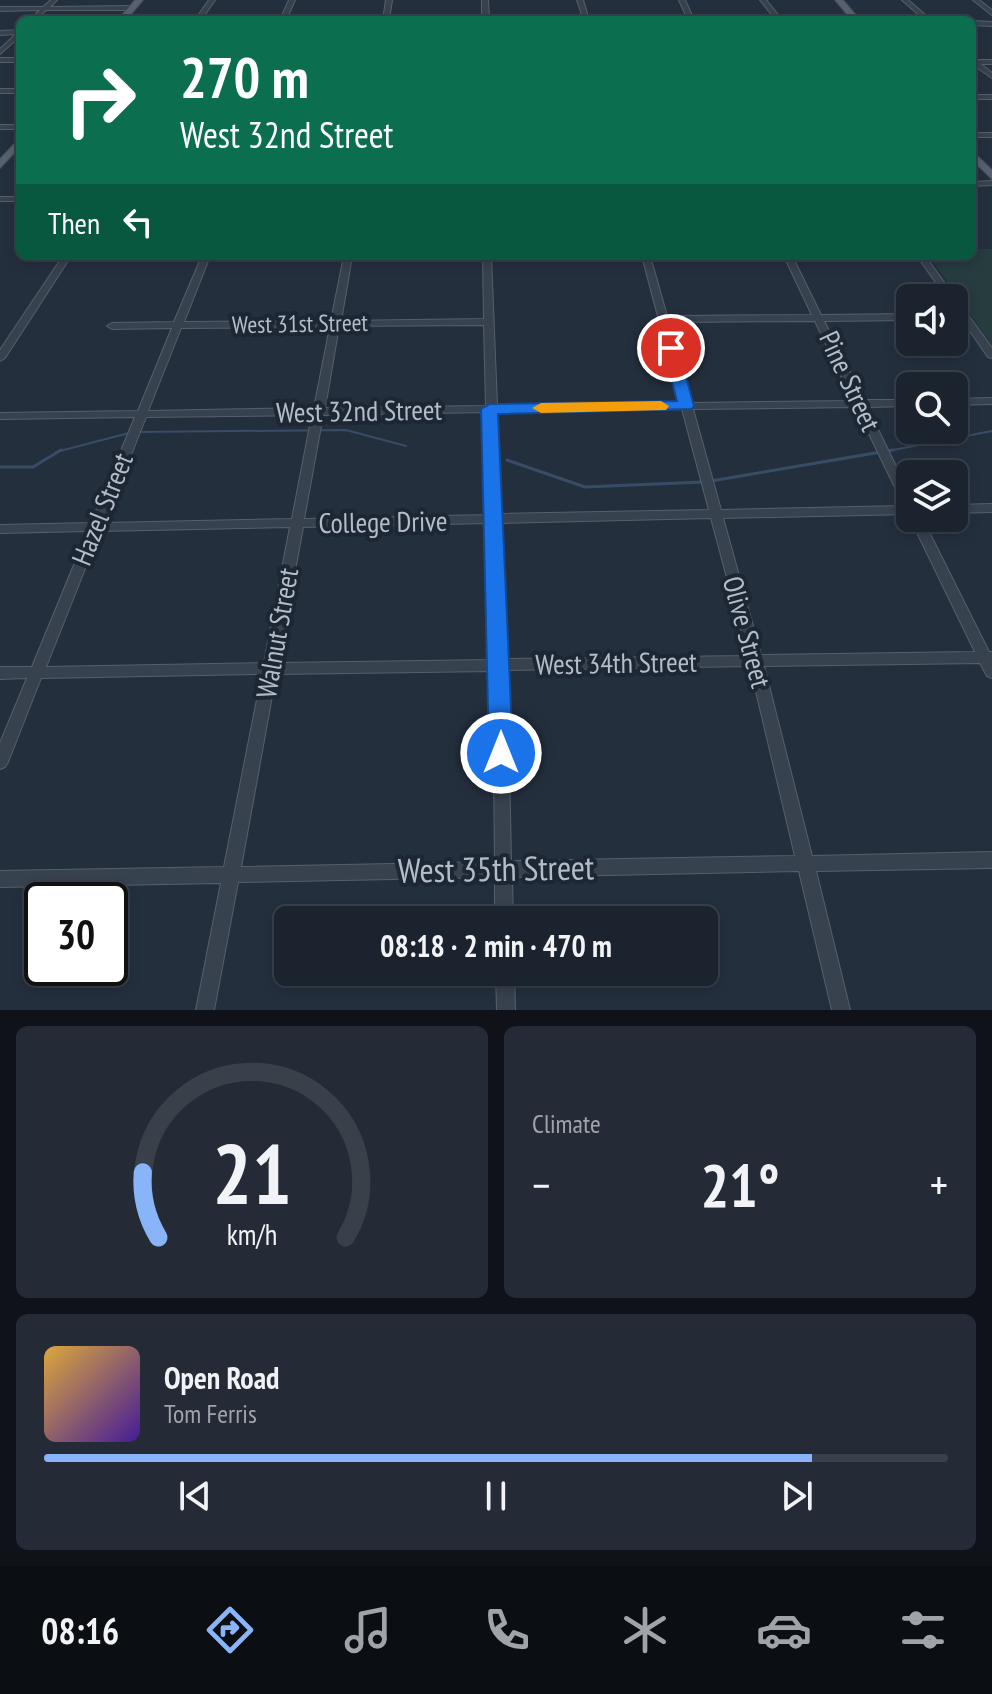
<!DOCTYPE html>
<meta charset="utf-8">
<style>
:root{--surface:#1b232e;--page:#242b36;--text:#f1f3f6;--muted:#a0a4aa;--line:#39404a;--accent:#8ab4f8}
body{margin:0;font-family:"PT Sans Narrow",sans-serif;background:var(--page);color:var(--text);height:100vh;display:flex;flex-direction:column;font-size:30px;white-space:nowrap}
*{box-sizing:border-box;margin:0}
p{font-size:26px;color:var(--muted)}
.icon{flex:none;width:44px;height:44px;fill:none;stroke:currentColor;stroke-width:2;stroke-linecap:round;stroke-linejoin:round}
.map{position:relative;height:1010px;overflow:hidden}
.details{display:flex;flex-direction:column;gap:16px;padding:16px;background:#0f1319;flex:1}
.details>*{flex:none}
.hud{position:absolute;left:16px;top:16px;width:960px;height:244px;border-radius:12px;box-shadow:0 4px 12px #0003,0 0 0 2px var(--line);background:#0b6e4f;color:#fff;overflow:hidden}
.controls{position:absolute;left:896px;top:284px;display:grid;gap:16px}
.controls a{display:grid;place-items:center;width:72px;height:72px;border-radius:12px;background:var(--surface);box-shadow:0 4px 12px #0003,0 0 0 2px var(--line);font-size:40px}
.speed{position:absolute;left:24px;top:882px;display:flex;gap:16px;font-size:40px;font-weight:700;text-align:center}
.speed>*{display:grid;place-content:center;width:104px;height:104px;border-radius:50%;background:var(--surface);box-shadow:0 4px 12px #0003,0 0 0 2px var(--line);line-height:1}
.speed .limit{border:4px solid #111;border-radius:12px;background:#fff;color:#111}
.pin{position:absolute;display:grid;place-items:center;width:68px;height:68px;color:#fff;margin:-34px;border:4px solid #fff;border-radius:50%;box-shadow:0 2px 8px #0007}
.me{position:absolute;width:88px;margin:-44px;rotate:0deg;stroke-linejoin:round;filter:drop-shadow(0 0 6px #0008)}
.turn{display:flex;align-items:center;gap:28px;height:168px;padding:0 32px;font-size:36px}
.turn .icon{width:104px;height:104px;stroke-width:2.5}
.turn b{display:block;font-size:56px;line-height:68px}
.then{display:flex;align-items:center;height:76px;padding:0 32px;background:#0003;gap:16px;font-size:30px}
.big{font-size:60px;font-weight:800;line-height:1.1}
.details .card{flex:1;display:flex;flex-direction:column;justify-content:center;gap:12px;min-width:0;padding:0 28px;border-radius:12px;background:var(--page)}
.details .dial{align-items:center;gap:0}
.dial svg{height:208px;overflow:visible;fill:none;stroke:var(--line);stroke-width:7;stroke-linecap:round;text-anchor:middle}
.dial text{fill:var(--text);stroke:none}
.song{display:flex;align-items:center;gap:24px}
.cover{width:96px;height:96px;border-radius:12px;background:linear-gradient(135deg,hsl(40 70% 55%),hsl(260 70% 35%))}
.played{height:8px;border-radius:4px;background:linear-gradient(90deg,var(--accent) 85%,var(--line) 85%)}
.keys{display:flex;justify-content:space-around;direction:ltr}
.heat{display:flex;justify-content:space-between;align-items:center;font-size:44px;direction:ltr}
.details .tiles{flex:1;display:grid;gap:16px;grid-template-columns:1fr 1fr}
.card:last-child{grid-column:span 2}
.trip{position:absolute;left:274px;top:906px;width:444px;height:80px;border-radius:12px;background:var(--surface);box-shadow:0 4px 12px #0003,0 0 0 2px var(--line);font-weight:800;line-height:80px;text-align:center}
.dock{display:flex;height:128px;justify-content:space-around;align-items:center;background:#0b0e12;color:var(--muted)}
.dock .icon{width:56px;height:56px}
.dock .on{color:var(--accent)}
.dock b{font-size:36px;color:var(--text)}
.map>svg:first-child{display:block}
.green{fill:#263c3f}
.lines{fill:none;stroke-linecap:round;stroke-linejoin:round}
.stream-far1{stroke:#394c67;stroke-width:2}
.stream{stroke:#394c67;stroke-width:3}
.minor-casing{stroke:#565f6c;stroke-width:2}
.major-casing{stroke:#414a57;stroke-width:2}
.minor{fill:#38414e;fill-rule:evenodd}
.major{fill:#56606e;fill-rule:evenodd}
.route{fill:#1a73e8;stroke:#114b97;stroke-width:2}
.slow{fill:#f59e0b}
.labels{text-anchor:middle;stroke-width:8;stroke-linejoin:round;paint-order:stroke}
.far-street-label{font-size:24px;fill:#b4bcc9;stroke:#1d2633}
.street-label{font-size:28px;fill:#b4bcc9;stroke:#1d2633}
.near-street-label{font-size:34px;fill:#b4bcc9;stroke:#1d2633}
</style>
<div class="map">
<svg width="992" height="1010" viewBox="0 0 992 1010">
<rect width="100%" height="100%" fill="#242f3e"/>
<polygon class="green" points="972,249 992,249 992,345 929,256 972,256"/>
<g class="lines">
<g class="stream-far1">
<polyline points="137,432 346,430 406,446"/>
<polyline points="888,451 992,431"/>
<polyline points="56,452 129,433"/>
</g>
<g class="stream">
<polyline points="888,451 893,450"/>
<polyline points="507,460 585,487 703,482"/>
<polyline points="0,467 33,467 61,450"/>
<polyline points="711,481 881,452"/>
</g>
<defs>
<g id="minor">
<polygon points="51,0 57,0 50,7 132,6 135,8 132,10 46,10 36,20 30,20 40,10 0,11 0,7 43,7"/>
<polygon points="209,0 215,0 201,20 195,20"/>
<polygon points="289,0 295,0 286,20 280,20"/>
<polygon points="386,0 392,0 389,20 383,20"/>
<polygon points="482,0 488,0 489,18 583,18 577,0 583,0 589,20 482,20"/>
<polygon points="679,0 685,0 694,20 688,20"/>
<polygon points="760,0 766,0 782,20 776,20"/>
<polygon points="902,0 908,0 931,20 925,20"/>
<polygon points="973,0 979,0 992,10 992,15"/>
<polygon points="972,21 992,22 992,26 972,25"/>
<polygon points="20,30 20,36 0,54 0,49 16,34 0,35 0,31"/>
<polygon points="972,57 977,60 992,60 992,64 981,64 992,73 992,78 972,64"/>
<rect x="0" y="58" width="20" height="4"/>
<rect x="0" y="89" width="20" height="4"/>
<rect x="972" y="95" width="20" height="4"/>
<rect x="0" y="125" width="20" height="4"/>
<rect x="972" y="133" width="20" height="4"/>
<polygon points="992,181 992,185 972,186 972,182"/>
<rect x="0" y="197" width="20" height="4"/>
<polygon points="63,256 71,256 5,358 0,361 0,350"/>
<path d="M 202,256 L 210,256 L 184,322 L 331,321 L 344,256 L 352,256 L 341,321 L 484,319 L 483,256 L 491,256 L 497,406 L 681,403 L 642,256 L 650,256 L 667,316 L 812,315 L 784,256 L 792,256 L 821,315 L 910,314 L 910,320 L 824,321 L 864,400 L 910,400 L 910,406 L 867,407 L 910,495 L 910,514 L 723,518 L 761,655 L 975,652 L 910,518 L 922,518 L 989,652 L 992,652 L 992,678 L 987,676 L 980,663 L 764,666 L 812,856 L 992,852 L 992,868 L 816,871 L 850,1010 L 832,1010 L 799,871 L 512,877 L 513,920 L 495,920 L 495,877 L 238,882 L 214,1010 L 196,1010 L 221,883 L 0,887 L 0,871 L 224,867 L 262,674 L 41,678 L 8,762 L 5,767 L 0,769 L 0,743 L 27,678 L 0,679 L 0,667 L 32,667 L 88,531 L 0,533 L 0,525 L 91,523 L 135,417 L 0,419 L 0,413 L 138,411 L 172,328 L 112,329 L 107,326 L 112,323 L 174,322 ZM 815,321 L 853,401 L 691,403 L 669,322 ZM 484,325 L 486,406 L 325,408 L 339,326 ZM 330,327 L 314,408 L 148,411 L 181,328 ZM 856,407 L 904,506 L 721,510 L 693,409 ZM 682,409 L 709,510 L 501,514 L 497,412 ZM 487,412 L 489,515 L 304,519 L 323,415 ZM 312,415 L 292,519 L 104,523 L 146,417 ZM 711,518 L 748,656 L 507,659 L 502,523 ZM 489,523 L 493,660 L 278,663 L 303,527 ZM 290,527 L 264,663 L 46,667 L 100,531 ZM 750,666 L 795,856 L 511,861 L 507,670 ZM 493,671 L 495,862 L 241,867 L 276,674 Z"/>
<polygon points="917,256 925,256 992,348 992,358 988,357 954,308 954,298 947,298"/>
<polygon points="992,398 992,404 954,405 954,399"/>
<polygon points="992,504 992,512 954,513 954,505"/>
<polygon points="496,972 514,972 515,1010 497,1010"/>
</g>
<g id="major">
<polygon points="135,0 143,0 126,20 118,20"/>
<polygon points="835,0 843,0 860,20 852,20"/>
<polygon points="20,138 20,147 0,168 0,159"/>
<polygon points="972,151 992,170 992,179 972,160"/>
</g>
</defs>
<use href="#minor" class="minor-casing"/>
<use href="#major" class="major-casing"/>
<use href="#minor" class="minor"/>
<use href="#major" class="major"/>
</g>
<polygon class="route" points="665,345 678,348 694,406 692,409 498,414 513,753 509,759 501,762 493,759 489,753 481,409 490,404 677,401 663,348"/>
<polygon class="slow" points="661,401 669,406 666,410 541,413 532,408 541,403"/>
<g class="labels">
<g class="far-street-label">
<text transform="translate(300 324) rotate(-1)" y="8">West 31st Street</text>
</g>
<g class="street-label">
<text transform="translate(850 381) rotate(65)" y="10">Pine Street</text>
<text transform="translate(359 411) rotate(-1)" y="10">West 32nd Street</text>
<text transform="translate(102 509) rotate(-68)" y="10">Hazel Street</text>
<text transform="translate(383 522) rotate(-1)" y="10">College Drive</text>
<text transform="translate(747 632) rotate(75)" y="10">Olive Street</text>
<text transform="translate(277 633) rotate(-80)" y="10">Walnut Street</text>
<text transform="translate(616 663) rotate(-1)" y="10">West 34th Street</text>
</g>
<g class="near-street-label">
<text transform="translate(496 869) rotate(-1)" y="12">West 35th Street</text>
</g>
</g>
</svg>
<div class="controls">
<a><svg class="icon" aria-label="sound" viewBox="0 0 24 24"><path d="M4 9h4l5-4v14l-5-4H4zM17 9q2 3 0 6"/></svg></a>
<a><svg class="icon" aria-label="search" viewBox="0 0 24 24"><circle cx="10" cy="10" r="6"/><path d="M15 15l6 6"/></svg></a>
<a><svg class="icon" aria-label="layers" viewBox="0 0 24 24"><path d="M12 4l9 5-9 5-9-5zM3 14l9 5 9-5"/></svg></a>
</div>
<div class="speed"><div class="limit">30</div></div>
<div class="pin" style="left:671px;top:348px;background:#d93025"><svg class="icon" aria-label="arrive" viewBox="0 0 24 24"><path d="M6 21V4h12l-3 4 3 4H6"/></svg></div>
<svg class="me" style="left:501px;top:753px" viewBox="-20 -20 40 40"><circle r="17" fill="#1a73e8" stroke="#fff" stroke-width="3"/><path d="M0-11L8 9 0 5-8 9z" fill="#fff"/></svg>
<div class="trip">08:18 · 2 min · 470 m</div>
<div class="hud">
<div class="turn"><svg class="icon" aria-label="right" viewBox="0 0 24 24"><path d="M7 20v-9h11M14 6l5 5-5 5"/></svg><div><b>270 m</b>West 32nd Street</div></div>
<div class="then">Then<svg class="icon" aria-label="left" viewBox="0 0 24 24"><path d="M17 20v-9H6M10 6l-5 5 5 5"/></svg></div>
</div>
</div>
<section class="details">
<div class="tiles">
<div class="card dial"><svg viewBox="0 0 100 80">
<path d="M14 69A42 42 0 1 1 86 69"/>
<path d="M14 69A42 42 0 0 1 8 44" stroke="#8ab4f8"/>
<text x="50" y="56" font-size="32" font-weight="700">21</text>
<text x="50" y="72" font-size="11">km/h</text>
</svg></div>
<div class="card"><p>Climate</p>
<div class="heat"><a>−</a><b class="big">21°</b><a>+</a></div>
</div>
<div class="card">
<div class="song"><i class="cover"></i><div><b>Open Road</b><p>Tom Ferris</p></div></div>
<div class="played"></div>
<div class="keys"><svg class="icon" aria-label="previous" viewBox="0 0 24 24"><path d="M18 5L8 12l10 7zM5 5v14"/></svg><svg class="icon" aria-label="pause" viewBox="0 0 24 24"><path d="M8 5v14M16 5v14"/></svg><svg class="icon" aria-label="next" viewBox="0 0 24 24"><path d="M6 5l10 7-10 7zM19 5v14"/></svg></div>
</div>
</div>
</section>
<nav class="dock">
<b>08:16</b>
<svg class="icon on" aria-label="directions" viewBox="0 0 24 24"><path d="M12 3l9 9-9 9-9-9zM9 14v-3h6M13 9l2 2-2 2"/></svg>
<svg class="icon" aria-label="music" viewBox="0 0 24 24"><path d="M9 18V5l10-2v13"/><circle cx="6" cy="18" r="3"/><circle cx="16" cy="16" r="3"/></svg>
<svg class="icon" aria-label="phone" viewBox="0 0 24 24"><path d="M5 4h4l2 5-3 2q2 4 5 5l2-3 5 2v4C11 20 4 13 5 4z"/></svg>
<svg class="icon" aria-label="climate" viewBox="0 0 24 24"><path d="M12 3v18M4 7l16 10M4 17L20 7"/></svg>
<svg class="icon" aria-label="car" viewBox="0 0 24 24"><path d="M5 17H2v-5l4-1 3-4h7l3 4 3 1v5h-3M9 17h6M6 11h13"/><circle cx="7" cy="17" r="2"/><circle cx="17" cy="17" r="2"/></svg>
<svg class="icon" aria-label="filters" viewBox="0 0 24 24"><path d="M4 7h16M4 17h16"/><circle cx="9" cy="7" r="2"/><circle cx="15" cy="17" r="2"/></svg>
</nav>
